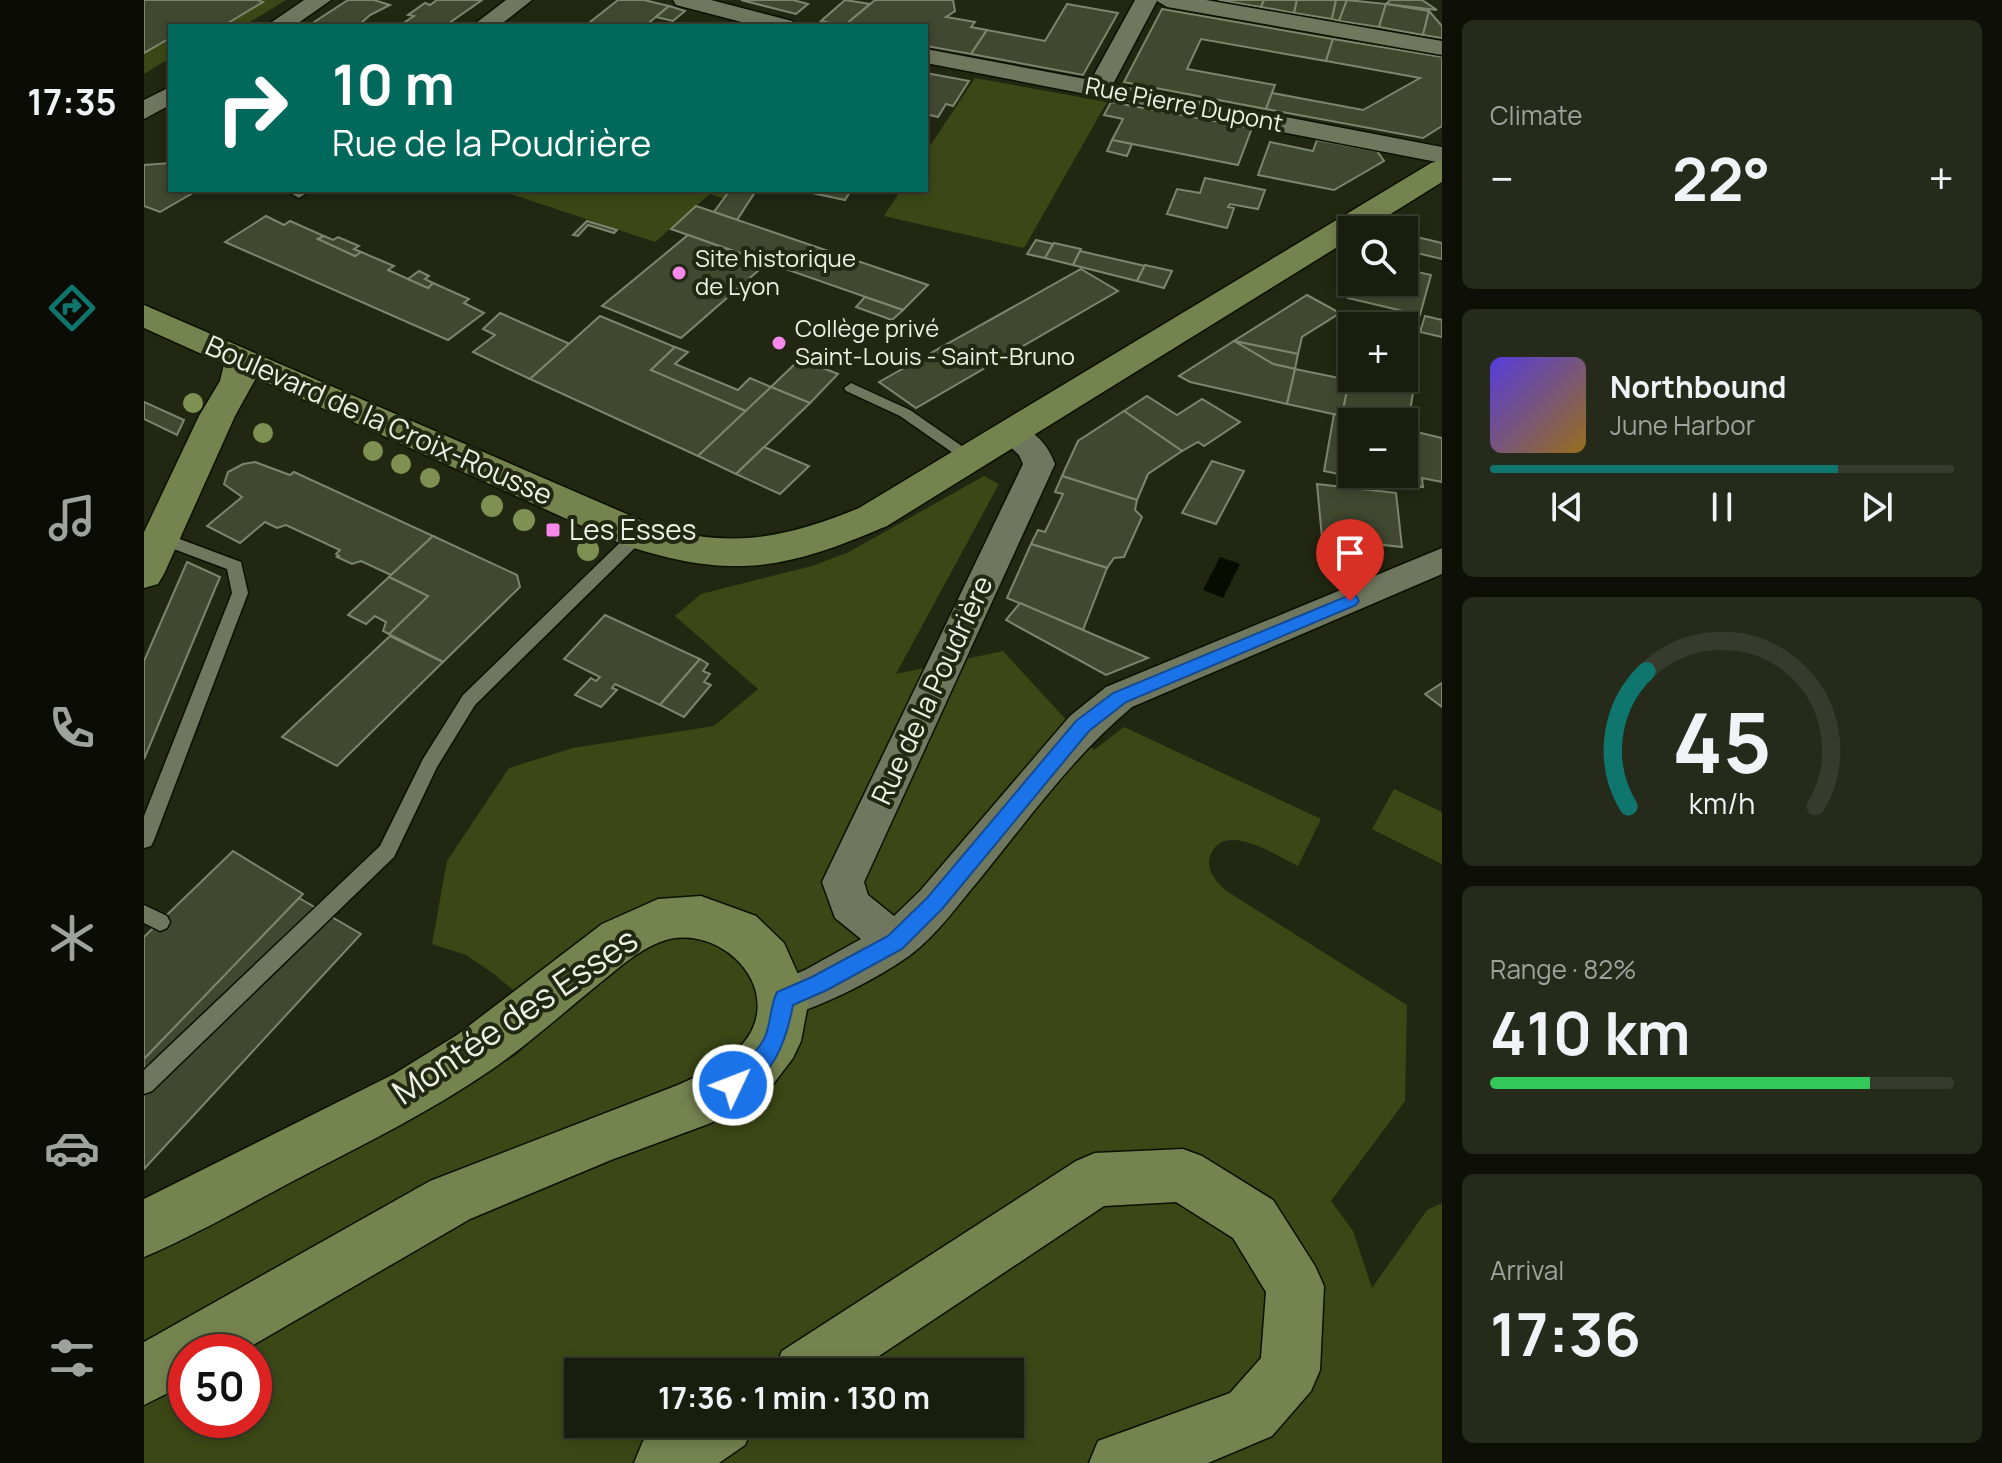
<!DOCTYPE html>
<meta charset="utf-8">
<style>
:root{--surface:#191d0d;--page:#262a1b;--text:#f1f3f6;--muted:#9fa29d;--line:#373b2e;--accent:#0f766e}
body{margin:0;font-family:Manrope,sans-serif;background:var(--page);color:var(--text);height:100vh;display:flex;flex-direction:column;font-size:30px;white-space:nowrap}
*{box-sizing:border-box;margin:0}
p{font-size:26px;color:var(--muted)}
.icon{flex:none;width:44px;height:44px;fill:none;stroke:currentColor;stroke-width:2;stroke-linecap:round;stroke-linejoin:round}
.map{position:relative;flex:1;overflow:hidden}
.panel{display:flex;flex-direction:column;gap:20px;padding:20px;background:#0e1007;width:560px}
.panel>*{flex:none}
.banner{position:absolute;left:24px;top:24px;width:760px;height:168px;border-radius:0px;box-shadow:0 4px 12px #0003,0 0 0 2px var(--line);background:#00695c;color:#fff;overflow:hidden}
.fabs{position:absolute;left:1194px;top:216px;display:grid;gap:16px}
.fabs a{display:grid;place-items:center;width:80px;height:80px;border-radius:0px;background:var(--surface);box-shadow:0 4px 12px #0003,0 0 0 2px var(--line);font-size:40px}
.speed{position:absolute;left:24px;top:1334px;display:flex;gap:16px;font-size:40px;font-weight:700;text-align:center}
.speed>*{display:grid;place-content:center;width:104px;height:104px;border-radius:50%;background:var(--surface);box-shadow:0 4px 12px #0003,0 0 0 2px var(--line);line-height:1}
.speed .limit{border:12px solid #d22;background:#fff;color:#111}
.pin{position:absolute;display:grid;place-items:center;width:68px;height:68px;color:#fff;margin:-82px -34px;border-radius:50% 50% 50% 0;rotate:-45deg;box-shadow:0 0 8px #0007}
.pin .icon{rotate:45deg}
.me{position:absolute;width:88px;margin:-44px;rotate:47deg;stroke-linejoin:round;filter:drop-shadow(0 0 6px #0008)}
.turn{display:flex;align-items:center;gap:28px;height:168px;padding:0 32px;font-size:36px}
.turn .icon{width:104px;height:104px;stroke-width:2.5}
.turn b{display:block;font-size:56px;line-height:68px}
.big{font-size:60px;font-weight:700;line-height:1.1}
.panel .tile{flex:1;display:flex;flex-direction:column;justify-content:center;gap:12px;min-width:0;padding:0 28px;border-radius:12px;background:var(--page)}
.panel .dial{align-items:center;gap:0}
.dial svg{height:208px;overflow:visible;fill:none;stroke:var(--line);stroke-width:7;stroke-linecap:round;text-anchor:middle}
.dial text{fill:var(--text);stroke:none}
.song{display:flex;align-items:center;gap:24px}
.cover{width:96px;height:96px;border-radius:12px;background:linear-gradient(135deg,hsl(250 70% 55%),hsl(40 70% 35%))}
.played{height:8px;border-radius:4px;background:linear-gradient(90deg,var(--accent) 75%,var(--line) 75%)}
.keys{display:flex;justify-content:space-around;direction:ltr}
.heat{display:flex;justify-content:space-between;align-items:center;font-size:44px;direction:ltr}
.charge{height:12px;border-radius:6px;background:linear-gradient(90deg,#34c759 82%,var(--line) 0)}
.trip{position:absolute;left:420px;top:1358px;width:460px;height:80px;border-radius:0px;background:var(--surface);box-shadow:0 4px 12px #0003,0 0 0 2px var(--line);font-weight:700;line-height:80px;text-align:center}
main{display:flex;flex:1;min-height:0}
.menu{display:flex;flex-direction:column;width:144px;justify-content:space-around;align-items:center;background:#0a0c05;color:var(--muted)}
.menu .icon{width:56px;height:56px}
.menu .active{color:var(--accent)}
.menu b{font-size:36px;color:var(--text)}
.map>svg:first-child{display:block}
.green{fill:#3b4815;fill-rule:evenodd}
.water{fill:#070c00}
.building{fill:#404830;stroke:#7d856c;stroke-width:2}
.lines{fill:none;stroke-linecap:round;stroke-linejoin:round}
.lane-casing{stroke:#0b1000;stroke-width:3}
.street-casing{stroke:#0b1000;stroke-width:3}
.secondary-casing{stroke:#0b1000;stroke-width:3}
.lane{fill:#6f775e;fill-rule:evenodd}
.street{fill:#6f775e;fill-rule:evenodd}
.secondary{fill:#75834f;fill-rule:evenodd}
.tree{fill:#7f9152}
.route{fill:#1a73e8;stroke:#114b97;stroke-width:2}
.poi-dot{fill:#f888ea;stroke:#212711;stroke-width:3}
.labels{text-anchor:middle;stroke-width:8;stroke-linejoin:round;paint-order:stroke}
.far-street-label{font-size:24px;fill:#ebf0e2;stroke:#212711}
.far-poi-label{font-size:24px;fill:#ebf0e2;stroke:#212711;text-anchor:start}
.street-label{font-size:28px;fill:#ebf0e2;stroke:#212711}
.poi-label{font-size:28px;fill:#ebf0e2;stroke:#212711;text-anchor:start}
.near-street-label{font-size:34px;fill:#ebf0e2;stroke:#212711}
</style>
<main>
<nav class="menu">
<b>17:35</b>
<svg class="icon active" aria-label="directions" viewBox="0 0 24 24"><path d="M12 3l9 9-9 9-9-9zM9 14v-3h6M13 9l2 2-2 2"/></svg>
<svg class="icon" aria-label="music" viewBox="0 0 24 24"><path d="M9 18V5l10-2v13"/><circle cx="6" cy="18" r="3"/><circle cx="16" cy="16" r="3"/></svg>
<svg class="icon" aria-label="phone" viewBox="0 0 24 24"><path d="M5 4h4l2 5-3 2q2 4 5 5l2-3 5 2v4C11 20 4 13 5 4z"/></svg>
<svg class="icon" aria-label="climate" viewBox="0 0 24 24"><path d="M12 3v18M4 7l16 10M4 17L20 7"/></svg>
<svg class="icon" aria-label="car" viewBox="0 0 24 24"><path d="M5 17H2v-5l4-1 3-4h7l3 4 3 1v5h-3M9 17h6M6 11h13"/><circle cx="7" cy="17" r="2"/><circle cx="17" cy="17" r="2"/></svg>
<svg class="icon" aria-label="filters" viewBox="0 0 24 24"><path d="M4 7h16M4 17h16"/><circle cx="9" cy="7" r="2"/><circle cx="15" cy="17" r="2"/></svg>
</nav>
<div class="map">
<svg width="1298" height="1463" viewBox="0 0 1298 1463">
<rect width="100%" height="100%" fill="#212711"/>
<g class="green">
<polygon points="0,0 142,0 101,25 87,21 26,26 26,58 0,74"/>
<polygon points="831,78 963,102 880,248 740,216 757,190 782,190 782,152"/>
<polygon points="355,190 586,190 580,199 566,194 511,242"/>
<path d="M 840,476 L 855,484 L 752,674 L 859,651 L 950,750 L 980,727 L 1177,819 L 1154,866 C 1134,857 1078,818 1066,857 C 1062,870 1072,881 1081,890 L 1263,1005 L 1261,1101 L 1187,1201 L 1209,1231 L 1228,1288 L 1283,1210 L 1298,1203 L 1298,1463 L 0,1463 L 0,1256 L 272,1115 L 371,1056 L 408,1023 L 350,974 L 322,955 L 288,944 L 303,861 L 365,768 L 429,748 L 570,726 L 614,689 L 531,616 L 557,594 L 668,566 L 705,552 ZM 42,1352 L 110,1352 L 110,1420 L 42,1420 ZM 434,1372 L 866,1372 L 866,1424 L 434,1424 Z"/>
<polygon points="1250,789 1298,812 1298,864 1228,829"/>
</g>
<polygon class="water" points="1076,557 1096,564 1079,598 1059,590"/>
<g class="building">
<polygon points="0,0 113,0 119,2 79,26 26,26 26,38 0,53"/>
<polygon points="204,0 230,0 246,5 226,15 216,24 164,26"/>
<polygon points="293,0 338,0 301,26 255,26 270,16 264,15 281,3 286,5"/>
<polygon points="474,0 500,0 525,6 501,26 441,26"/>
<polygon points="597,0 649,0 664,4 652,14"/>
<polygon points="701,0 726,4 700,26 677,21"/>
<polygon points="731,0 809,0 811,11 802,17 831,22 827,27 843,30 827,54 782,46 782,26 700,26"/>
<polygon points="1074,0 1120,0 1117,7"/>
<polygon points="1120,0 1153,0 1150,13 1117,7"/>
<polygon points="1153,0 1192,0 1188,19 1150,13"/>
<polygon points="1192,0 1203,0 1195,21 1188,19"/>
<polygon points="1203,0 1242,4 1235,27 1195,21"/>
<polygon points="1246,0 1278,0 1293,10 1242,4"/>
<polygon points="923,4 974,13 939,75 827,54 843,30 901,41"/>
<polygon points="1242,4 1285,11 1279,35 1235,27"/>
<polygon points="525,6 541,11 529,21 512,17"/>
<polygon points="1018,9 1189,39 1182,61 1057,39 1043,69 1131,85 1122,109 980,82"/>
<polygon points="1285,11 1298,26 1298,38 1279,35"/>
<polygon points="1189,39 1298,57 1298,126 1279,138 1122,109 1128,93 1219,110 1276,78 1182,61"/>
<polygon points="782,73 825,81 809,106 802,104 794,117 782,114"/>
<polygon points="967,102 1086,124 1108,128 1094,165 968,140 979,119 960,115"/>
<polygon points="968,140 988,144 983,156 963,151"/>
<polygon points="1173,140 1233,151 1240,161 1190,190 1114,175 1126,142 1169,151"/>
<polygon points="26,163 26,190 54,190 16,212 0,206 0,165"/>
<polygon points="1061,178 1121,190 1114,209 1086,204 1084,207 1090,208 1083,228 1023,214 1033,189 1056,193"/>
<polygon points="586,190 611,192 593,220 570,212"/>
<polygon points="654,190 707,190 701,200"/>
<polygon points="552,206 570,212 784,285 759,310 527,229"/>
<polygon points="122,216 140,225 146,221 180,236 174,239 211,256 217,252 250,266 244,270 284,288 289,283 325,299 320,303 340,313 304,340 81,242"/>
<polygon points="443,221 473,230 470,233 444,225 434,236 429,235"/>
<polygon points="1260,234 1298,243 1298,259 1260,250"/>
<polygon points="544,235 623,263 537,338 458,306"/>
<polygon points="180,236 189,240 194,237 215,246 210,249 217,252 211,256 174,239"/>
<polygon points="892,240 909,244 901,258 883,254"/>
<polygon points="910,243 937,249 929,265 901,258"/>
<polygon points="936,251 1001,266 993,281 929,265"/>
<polygon points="1001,265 1028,271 1020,288 993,281"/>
<polygon points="937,269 974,291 772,408 735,382"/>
<polygon points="1260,269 1287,275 1276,315 1204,298 1210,282 1260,282"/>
<polygon points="275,271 285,276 281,279 289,283 284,288 264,279"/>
<polygon points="1163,295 1196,313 1158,337 1154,354 1090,341"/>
<polygon points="721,297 759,310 748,320 712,307"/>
<polygon points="356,313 426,344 386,379 329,352 351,335 339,329"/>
<polygon points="456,316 531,347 507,370 602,411 554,456 386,379"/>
<polygon points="1281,316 1298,320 1298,337 1276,332"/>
<polygon points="1090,341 1154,354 1151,369 1129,364"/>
<polygon points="1090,341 1129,364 1151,369 1143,404 1046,382 1035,376"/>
<polygon points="531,347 544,352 531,364 594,390 606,378 627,387 602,411 507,370"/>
<polygon points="656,359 694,374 666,403 627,387"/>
<polygon points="1151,369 1205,380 1198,416 1143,404"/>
<polygon points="1205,380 1269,393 1263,429 1260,429 1260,422 1227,422 1198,416"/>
<polygon points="627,387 666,403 592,474 554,456"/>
<polygon points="1003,396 1033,415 1058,399 1096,422 1060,446 1054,442 1038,451 980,411"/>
<polygon points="0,402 40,420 33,435 0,419"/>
<polygon points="980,411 1038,451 1004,474 993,500 918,476 934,441"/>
<polygon points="1190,414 1227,422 1208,422 1208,474 1260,474 1260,429 1298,438 1298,482 1278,478 1279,487 1228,481 1180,471"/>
<polygon points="620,447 665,466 636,494 592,474"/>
<polygon points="1068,461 1100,471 1072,524 1038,513"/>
<polygon points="111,462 146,475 150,472 289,536 247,575 217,561 208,564 193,557 195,556 192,554 196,550 142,525 133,528 121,522 96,543 63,526 98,497 80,484 84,472 99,464"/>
<polygon points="918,476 993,500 991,510 998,517 980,557 970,558 963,568 887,544 894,530 901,532 919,494 911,492"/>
<polygon points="1173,484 1252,493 1258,547 1178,538"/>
<polygon points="289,536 373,575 376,587 299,662 245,634 284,596 245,577"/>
<polygon points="887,544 963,568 939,630 863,598"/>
<polygon points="43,562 76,577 0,759 0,661"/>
<polygon points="245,577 284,596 245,634 239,631 242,622 231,616 222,624 204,615"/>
<polygon points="876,603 939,630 1004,658 962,675 862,620"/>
<polygon points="461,615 556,659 516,705 471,684 468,688 473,690 457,707 431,695 447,678 452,681 456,677 420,659"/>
<polygon points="246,636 299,662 193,766 138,737"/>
<polygon points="556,659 564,664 559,671 566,674 560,682 567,685 540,717 516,705"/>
<polygon points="1298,683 1298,707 1281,694"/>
<polygon points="89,851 159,894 0,1059 0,937"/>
<polygon points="155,898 217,934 0,1169 0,1059"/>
</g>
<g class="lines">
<defs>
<g id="lane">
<polygon points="141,190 157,190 161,194 155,198"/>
<polygon points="707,383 766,410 835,458 832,462 822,462 756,416 702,391 700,388"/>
<polygon points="494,529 502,535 500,539 331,705 293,767 250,857 8,1091 0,1094 0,1070 236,846 279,759 319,695 488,531"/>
<polygon points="17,532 97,562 104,593 10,840 7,846 0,848 0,816 88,593 83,569 11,542 9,538"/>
<polygon points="0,905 23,916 26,922 23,928 16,931 0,923"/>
</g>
<g id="street">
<polygon points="160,0 187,0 150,26 122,26"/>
<polygon points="362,0 388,0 355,26 328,26"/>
<polygon points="529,0 567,0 648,21 652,26 613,26 532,5"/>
<polygon points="991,0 1062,0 1298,41 1298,55 1023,7 1013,1 969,84 1298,147 1298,163 782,63 782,49 947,80"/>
<polygon points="26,87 26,105 0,119 0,100"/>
<path d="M 867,423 C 890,429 903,443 911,464 L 720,882 L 724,895 L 750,916 L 776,891 L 926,716 L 962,687 L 1298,548 L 1298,574 L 988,707 C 929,756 884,820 835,880 C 814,905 792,936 765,956 C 728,982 683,1003 640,1018 L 625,1013 L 618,999 L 625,985 L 661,970 L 717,939 L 691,918 L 678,882 L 879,464 L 875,455 L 851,433 L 856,426 Z"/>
</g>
<g id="secondary">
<path d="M 1298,160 L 1298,182 L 1221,230 L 1208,230 L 1208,238 L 743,526 C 640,570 588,580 480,545 L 112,378 L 91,416 L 20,574 L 14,584 L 0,588 L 0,532 L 55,416 L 76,381 L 80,364 L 0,328 L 0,305 L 508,525 C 585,550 642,538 715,508 L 1287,163 Z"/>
<path d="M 557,896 L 612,916 L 640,943 L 665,999 L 657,1041 L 649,1058 L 630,1083 L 608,1102 L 567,1123 L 467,1160 L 326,1219 L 97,1352 L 42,1352 L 42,1384 L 0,1405 L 0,1342 L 286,1181 L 534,1085 C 560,1073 592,1059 607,1032 C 635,978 569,921 516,942 C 493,951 475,968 456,983 C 420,1012 385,1044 347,1070 C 286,1112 218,1145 151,1180 C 102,1206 52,1235 0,1257 L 0,1199 L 250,1074 L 313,1035 L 458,924 L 514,899 Z"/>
<polygon points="1039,1149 1058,1156 1129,1200 1171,1266 1180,1286 1176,1370 1167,1391 1128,1436 1064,1463 945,1463 954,1441 1086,1393 1117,1358 1122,1292 1089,1238 1032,1202 960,1206 711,1372 629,1372 638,1351 932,1161 951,1153"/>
<polygon points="526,1424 610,1424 601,1445 575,1463 490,1463 499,1441"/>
</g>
</defs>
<use href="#lane" class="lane-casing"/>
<use href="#street" class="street-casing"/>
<use href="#secondary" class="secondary-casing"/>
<use href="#lane" class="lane"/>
<use href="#street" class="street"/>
<use href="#secondary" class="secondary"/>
</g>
<g class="tree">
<circle cx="49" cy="403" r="10"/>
<circle cx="119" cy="433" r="10"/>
<circle cx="229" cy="451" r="10"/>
<circle cx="257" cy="464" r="10"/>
<circle cx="286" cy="478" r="10"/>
<circle cx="348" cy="506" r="11"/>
<circle cx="380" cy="520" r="11"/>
<circle cx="444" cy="550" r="11"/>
</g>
<path class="route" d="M 1206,595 L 1212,596 L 1215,601 L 1212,605 L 982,702 L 945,731 L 798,909 L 758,949 L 683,990 L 649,1005 C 642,1042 629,1080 589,1095 L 582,1092 L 579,1085 C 587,1066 612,1058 621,1037 C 627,1023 626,1006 633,992 L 668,977 L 744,936 L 784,897 L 932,721 L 969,693 Z"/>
<g class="poi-dot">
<circle cx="535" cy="273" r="8"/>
<circle cx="635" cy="343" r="8"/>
<rect x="401" y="522" width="16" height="16" rx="4"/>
</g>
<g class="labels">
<g class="far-street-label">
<text transform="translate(1040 105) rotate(11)" y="8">Rue Pierre Dupont</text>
</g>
<g class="far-poi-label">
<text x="551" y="267">Site historique<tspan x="551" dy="28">de Lyon</tspan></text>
<text x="651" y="337">Collège privé<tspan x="651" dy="28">Saint-Louis - Saint-Bruno</tspan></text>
</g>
<g class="street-label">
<text transform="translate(235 420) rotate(24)" y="10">Boulevard de la Croix-Rousse</text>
<text transform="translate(788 690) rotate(-65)" y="10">Rue de la Poudrière</text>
</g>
<g class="poi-label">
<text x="425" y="540">Les Esses</text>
</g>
<g class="near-street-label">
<text transform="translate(371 1016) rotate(-34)" y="12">Montée des Esses</text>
</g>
</g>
</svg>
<div class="fabs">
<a><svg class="icon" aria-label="search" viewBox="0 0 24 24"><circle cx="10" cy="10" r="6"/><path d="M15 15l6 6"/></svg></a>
<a>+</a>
<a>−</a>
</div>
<div class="speed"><div class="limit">50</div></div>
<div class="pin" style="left:1206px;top:601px;background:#d93025"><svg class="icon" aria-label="arrive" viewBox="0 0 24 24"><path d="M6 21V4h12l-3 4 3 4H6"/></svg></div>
<svg class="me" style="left:589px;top:1085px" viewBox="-20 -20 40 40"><circle r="17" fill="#1a73e8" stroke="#fff" stroke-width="3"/><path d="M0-11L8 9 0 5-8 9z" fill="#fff"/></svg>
<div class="trip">17:36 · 1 min · 130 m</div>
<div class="banner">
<div class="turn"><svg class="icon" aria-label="right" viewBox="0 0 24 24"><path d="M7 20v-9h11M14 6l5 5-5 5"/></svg><div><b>10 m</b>Rue de la Poudrière</div></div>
</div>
</div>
<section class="panel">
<div class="tile"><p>Climate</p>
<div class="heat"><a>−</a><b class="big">22°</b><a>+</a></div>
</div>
<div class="tile">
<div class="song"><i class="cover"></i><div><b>Northbound</b><p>June Harbor</p></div></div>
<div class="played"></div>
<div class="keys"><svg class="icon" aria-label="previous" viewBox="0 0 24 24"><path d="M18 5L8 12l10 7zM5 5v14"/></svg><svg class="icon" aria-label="pause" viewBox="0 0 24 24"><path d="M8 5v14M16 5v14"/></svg><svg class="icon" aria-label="next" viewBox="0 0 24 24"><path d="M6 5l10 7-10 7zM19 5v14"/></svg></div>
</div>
<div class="tile dial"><svg viewBox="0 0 100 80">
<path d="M14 69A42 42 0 1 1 86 69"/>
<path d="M14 69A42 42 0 0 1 21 17" stroke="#0f766e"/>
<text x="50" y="56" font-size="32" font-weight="700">45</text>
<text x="50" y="72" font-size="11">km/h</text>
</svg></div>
<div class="tile"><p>Range · 82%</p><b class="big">410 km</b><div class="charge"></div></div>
<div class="tile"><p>Arrival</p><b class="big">17:36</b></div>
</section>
</main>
